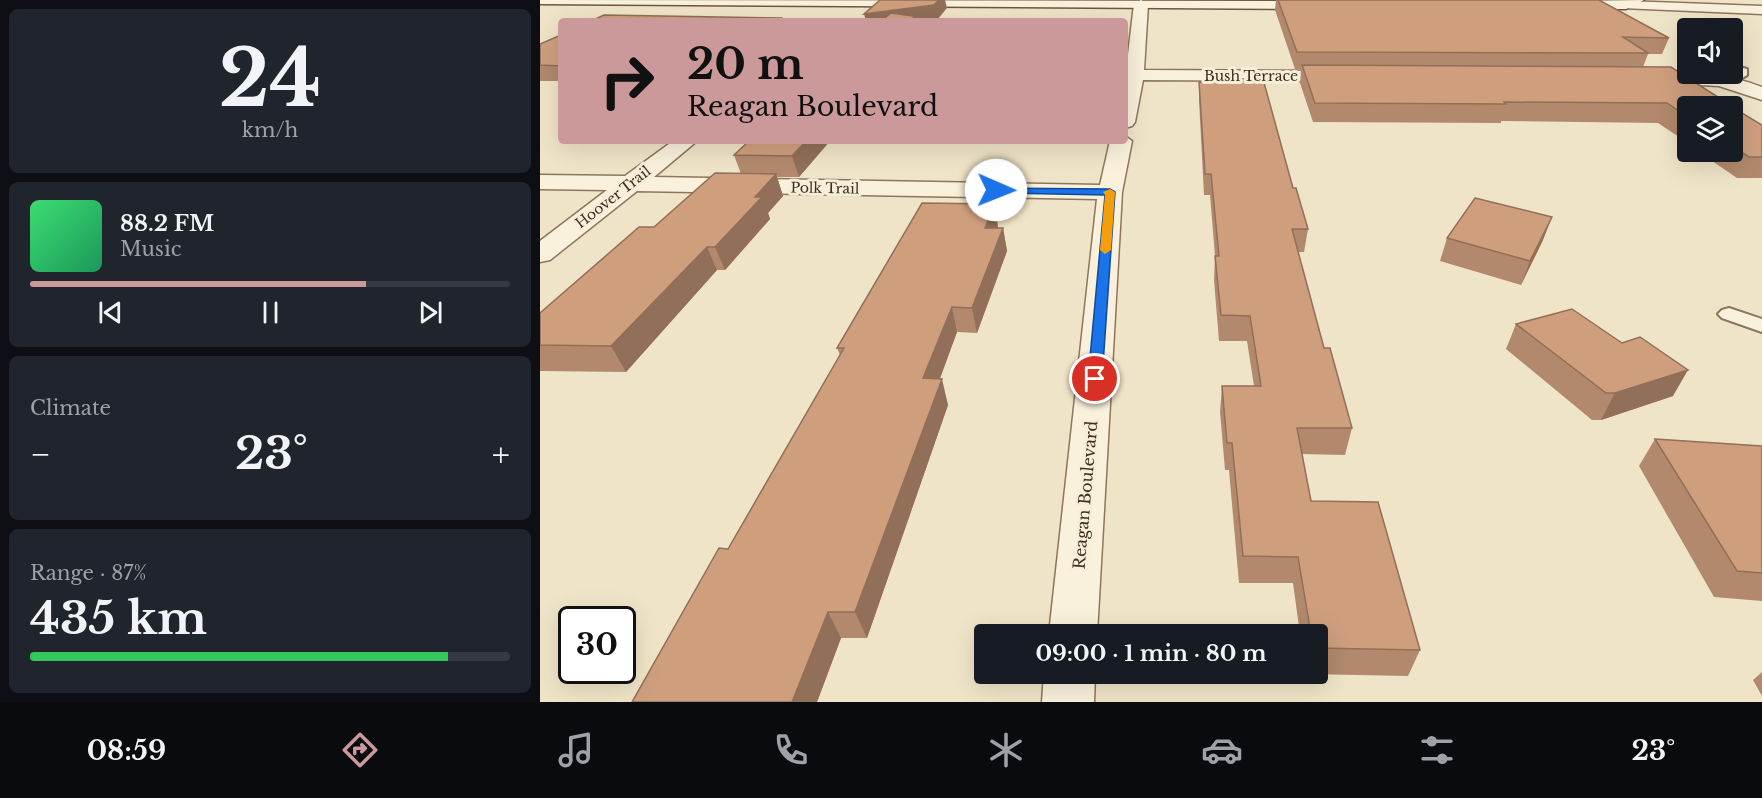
<!DOCTYPE html>
<meta charset="utf-8">
<style>
:root{--surface:#171b24;--page:#20242c;--text:#f1f3f6;--muted:#9ea1a6;--line:#363941;--accent:#cc999b}
body{margin:0;font-family:"Libre Baskerville",serif;background:var(--page);color:var(--text);height:100vh;display:flex;flex-direction:column;font-size:22px;white-space:nowrap}
*{box-sizing:border-box;margin:0}
p{font-size:20px;color:var(--muted)}
.icon{flex:none;width:33px;height:33px;fill:none;stroke:currentColor;stroke-width:2;stroke-linecap:round;stroke-linejoin:round}
.map{position:relative;flex:1;overflow:hidden}
.panel{display:flex;flex-direction:column;gap:9px;padding:9px;background:#0d0f14;width:540px}
.panel>*{flex:none}
.banner{position:absolute;left:18px;top:18px;width:570px;height:126px;border-radius:6px;box-shadow:0 6px 24px #0002;background:#cc999b;color:#111;overflow:hidden}
.controls{position:absolute;left:1137px;top:18px;display:grid;gap:12px}
.controls a{display:grid;place-items:center;width:66px;height:66px;border-radius:6px;background:var(--surface);box-shadow:0 6px 24px #0002;font-size:30px}
.speed{position:absolute;left:18px;top:606px;display:flex;gap:12px;font-size:30px;font-weight:700;text-align:center}
.speed>*{display:grid;place-content:center;width:78px;height:78px;border-radius:50%;background:var(--surface);box-shadow:0 6px 24px #0002;line-height:1}
.speed .limit{border:3px solid #111;border-radius:9px;background:#fff;color:#111}
.pin{position:absolute;display:grid;place-items:center;width:51px;height:51px;color:#fff;margin:-26px;border:3px solid #fff;border-radius:50%;box-shadow:0 2px 6px #0007}
.me{position:absolute;width:66px;margin:-33px;rotate:91deg;stroke-linejoin:round;filter:drop-shadow(0 0 4px #0008)}
.turn{display:flex;align-items:center;gap:21px;height:126px;padding:0 30px;font-size:27px}
.turn .icon{width:78px;height:78px;stroke-width:2.5}
.turn b{display:block;font-size:42px;line-height:51px}
.big{font-size:45px;font-weight:700;line-height:1.1}
.panel .widget{flex:1;display:flex;flex-direction:column;justify-content:center;gap:9px;min-width:0;padding:0 21px;border-radius:9px;background:var(--page)}
.panel .dial{align-items:center;gap:0}
.dial b{font-size:78px;line-height:1}
.song{display:flex;align-items:center;gap:18px}
.cover{width:72px;height:72px;border-radius:9px;background:linear-gradient(135deg,hsl(140 70% 55%),hsl(150 70% 35%))}
.played{height:6px;border-radius:3px;background:linear-gradient(90deg,var(--accent) 70%,var(--line) 70%)}
.keys{display:flex;justify-content:space-around;direction:ltr}
.heat{display:flex;justify-content:space-between;align-items:center;font-size:33px;direction:ltr}
.charge{height:9px;border-radius:4px;background:linear-gradient(90deg,#34c759 87%,var(--line) 0)}
.trip{position:absolute;left:434px;top:624px;width:354px;height:60px;border-radius:6px;background:var(--surface);box-shadow:0 6px 24px #0002;font-weight:700;line-height:60px;text-align:center}
.tabs{display:flex;height:96px;justify-content:space-around;align-items:center;background:#090b0e;color:var(--muted)}
.tabs .icon{width:42px;height:42px}
.tabs .active{color:var(--accent)}
.tabs b{font-size:27px;color:var(--text)}
main{display:flex;flex:1;min-height:0}
.map>svg:first-child{display:block}
.lines{fill:none;stroke-linecap:round;stroke-linejoin:round}
.lane-casing{stroke:#8d765c;stroke-width:4}
.street-casing{stroke:#8d765c;stroke-width:3}
.secondary-casing{stroke:#6f573f;stroke-width:3}
.lane{fill:#faf1dc;fill-rule:evenodd}
.street{fill:#faf1dc;fill-rule:evenodd}
.secondary{fill:#faf1dc;fill-rule:evenodd}
.wall{fill:#b2896c}
.shaded-wall{fill:#916f58}
.building{fill:#cf9f7d;stroke:#916f58;stroke-width:1.5}
.route{fill:#1a73e8;stroke:#114b97;stroke-width:1.5}
.slow{fill:#f59e0b}
.labels{text-anchor:middle;stroke-width:6;stroke-linejoin:round;paint-order:stroke}
.far-street-label{font-size:14px;fill:#3d2e20;stroke:#f7eed8}
.street-label{font-size:16px;fill:#3d2e20;stroke:#f7eed8}
</style>
<main>
<section class="panel">
<div class="widget dial"><b>24</b><p>km/h</p></div>
<div class="widget">
<div class="song"><i class="cover"></i><div><b>88.2 FM</b><p>Music</p></div></div>
<div class="played"></div>
<div class="keys"><svg class="icon" aria-label="previous" viewBox="0 0 24 24"><path d="M18 5L8 12l10 7zM5 5v14"/></svg><svg class="icon" aria-label="pause" viewBox="0 0 24 24"><path d="M8 5v14M16 5v14"/></svg><svg class="icon" aria-label="next" viewBox="0 0 24 24"><path d="M6 5l10 7-10 7zM19 5v14"/></svg></div>
</div>
<div class="widget"><p>Climate</p>
<div class="heat"><a>−</a><b class="big">23°</b><a>+</a></div>
</div>
<div class="widget"><p>Range · 87%</p><b class="big">435 km</b><div class="charge"></div></div>
</section>
<div class="map">
<svg width="1222" height="702" viewBox="0 0 1222 702">
<rect width="100%" height="100%" fill="#f0e4c8"/>
<g class="lines">
<defs>
<g id="lane">
<polygon points="1203,68 1207,69 1207,75 1192,85 1184,85 1184,79"/>
<polygon points="1189,308 1222,319 1222,332 1182,318 1178,314 1182,310"/>
</g>
<g id="street">
<polygon points="601,0 608,4 604,70 805,71 811,72 814,76 811,80 805,81 603,80 595,122 592,126 585,128 585,80 594,4"/>
<polygon points="1086,1 1222,6 1222,14 1081,8 1079,5 1081,2"/>
<path d="M 1103,73 C 1143,73 1184,72 1222,87 L 1222,100 L 1179,86 L 1097,82 L 1094,78 L 1097,74 Z"/>
<polygon points="585,136 592,141 582,192 557,634 509,634 557,199 97,191 10,260 0,262 0,241 67,190 0,189 0,175 85,176 133,141 157,141 114,177 560,185 570,141 585,141"/>
<polygon points="504,674 555,674 554,702 502,702"/>
</g>
<g id="secondary">
<polygon points="0,0 779,1 786,5 779,9 0,4"/>
<polygon points="1104,0 1086,9 1025,9 1018,5 1025,1"/>
</g>
</defs>
<use href="#lane" class="lane-casing"/>
<use href="#street" class="street-casing"/>
<use href="#secondary" class="secondary-casing"/>
<use href="#lane" class="lane"/>
<use href="#street" class="street"/>
<use href="#secondary" class="secondary"/>
</g>
<g class="wall">
<polygon points="736,0 1059,0 1129,38 1122,54 1108,54 1103,67 1148,106 1148,143 1118,123 961,121 961,123 773,122 760,83 761,69 755,69 735,10"/>
<polygon points="21,35 21,81 0,81 0,44"/>
<polygon points="688,79 753,188 768,229 764,252 758,252 784,348 812,428 805,455 762,454 771,501 880,650 868,676 766,674 777,674 777,634 760,634 753,583 699,583 689,470 685,470 680,412 682,386 714,386 707,341 679,341 674,280 675,256 670,195 664,195 659,100 659,82 688,83"/>
<polygon points="1192,107 1222,125 1222,178 1197,178 1159,152 1192,152"/>
<polygon points="290,141 259,177 237,177 243,196 228,213 230,219 185,270 177,270 86,372 0,371 0,313 114,227 201,174 194,155"/>
<polygon points="435,141 481,141 480,144 436,144"/>
<polygon points="458,227 458,228 463,228 467,251 437,333 417,332 400,379 408,405 327,638 301,638 277,702 92,702 188,549 300,355 297,348"/>
<polygon points="907,238 1003,240 981,285 900,261"/>
<polygon points="976,324 1133,396 1061,420 1052,420 966,349"/>
<polygon points="1115,439 1222,446 1222,601 1174,597 1099,466"/>
<polygon points="1222,672 1222,696 1213,680"/>
</g>
<g class="shaded-wall">
<polygon points="399,0 405,0 407,8 397,20 326,21 324,14"/>
<polygon points="266,141 290,141 259,177 252,156"/>
<polygon points="236,174 243,196 228,213 230,219 185,270 175,247 215,197"/>
<polygon points="455,204 458,227 449,251 445,228"/>
<polygon points="1012,217 1003,240 981,285 990,261"/>
<polygon points="463,228 467,251 437,333 432,308"/>
<polygon points="167,247 177,270 86,372 71,346"/>
<polygon points="412,307 417,332 390,404 383,378"/>
<polygon points="1148,370 1133,396 1061,420 1075,393"/>
<polygon points="402,379 408,405 327,638 315,612"/>
<polygon points="288,612 301,638 277,702 252,702"/>
</g>
<g class="building">
<polygon points="340,0 399,0 394,5 324,14"/>
<polygon points="738,0 1059,0 1129,38 1083,37 1108,53 757,52"/>
<polygon points="351,13 373,16 374,21 341,21"/>
<polygon points="64,15 242,18 243,21 51,21"/>
<polygon points="477,19 523,19 522,21 476,21"/>
<polygon points="21,35 21,66 0,65 0,44"/>
<polygon points="762,65 1131,67 1192,106 1148,106 1148,117 1127,103 964,102 966,104 775,103"/>
<polygon points="688,79 723,79 753,188 756,188 768,229 752,229 784,348 790,348 812,428 757,428 771,501 838,502 880,650 777,648 777,634 771,634 758,557 703,556 692,443 687,443 682,386 721,386 710,316 681,315 675,256 679,256 671,174 665,174 659,82 689,83"/>
<polygon points="1192,107 1222,125 1222,157 1209,157 1192,146"/>
<polygon points="209,141 266,141 252,156 194,155"/>
<polygon points="175,173 236,174 215,197 222,197 175,247 167,247 71,346 0,345 0,313 99,227 114,227"/>
<polygon points="935,198 1012,217 990,261 907,238"/>
<polygon points="382,203 455,204 445,228 463,228 432,308 412,307 383,378 402,379 315,612 288,612 252,702 92,702 179,548 188,549 304,348 297,348"/>
<polygon points="1032,309 1082,343 1100,337 1148,370 1075,393 1066,393 976,324"/>
<polygon points="1115,439 1222,446 1222,573 1197,571"/>
</g>
<polygon class="route" points="452,188 570,189 575,192 562,379 560,382 555,383 548,379 565,195 456,193 452,193"/>
<polygon class="slow" points="570,189 575,192 571,250 565,254 560,250 565,195 563,192"/>
<g class="labels">
<g class="far-street-label">
<text x="711" y="81">Bush Terrace</text>
<text transform="translate(285 188) rotate(1)" y="5">Polk Trail</text>
<text transform="translate(73 197) rotate(-38)" y="5">Hoover Trail</text>
</g>
<g class="street-label">
<text transform="translate(545 495) rotate(-85)" y="6">Reagan Boulevard</text>
</g>
</g>
</svg>
<div class="controls">
<a><svg class="icon" aria-label="sound" viewBox="0 0 24 24"><path d="M4 9h4l5-4v14l-5-4H4zM17 9q2 3 0 6"/></svg></a>
<a><svg class="icon" aria-label="layers" viewBox="0 0 24 24"><path d="M12 4l9 5-9 5-9-5zM3 14l9 5 9-5"/></svg></a>
</div>
<div class="speed"><div class="limit">30</div></div>
<div class="pin" style="left:555px;top:379px;background:#d93025"><svg class="icon" aria-label="arrive" viewBox="0 0 24 24"><path d="M6 21V4h12l-3 4 3 4H6"/></svg></div>
<svg class="me" style="left:456px;top:190px" viewBox="-20 -20 40 40"><circle r="19" fill="#fff"/><path d="M0-13L10 11 0 6-10 11z" fill="#1a73e8"/></svg>
<div class="trip">09:00 · 1 min · 80 m</div>
<div class="banner">
<div class="turn"><svg class="icon" aria-label="right" viewBox="0 0 24 24"><path d="M7 20v-9h11M14 6l5 5-5 5"/></svg><div><b>20 m</b>Reagan Boulevard</div></div>
</div>
</div>
</main>
<nav class="tabs">
<b>08:59</b>
<svg class="icon active" aria-label="directions" viewBox="0 0 24 24"><path d="M12 3l9 9-9 9-9-9zM9 14v-3h6M13 9l2 2-2 2"/></svg>
<svg class="icon" aria-label="music" viewBox="0 0 24 24"><path d="M9 18V5l10-2v13"/><circle cx="6" cy="18" r="3"/><circle cx="16" cy="16" r="3"/></svg>
<svg class="icon" aria-label="phone" viewBox="0 0 24 24"><path d="M5 4h4l2 5-3 2q2 4 5 5l2-3 5 2v4C11 20 4 13 5 4z"/></svg>
<svg class="icon" aria-label="climate" viewBox="0 0 24 24"><path d="M12 3v18M4 7l16 10M4 17L20 7"/></svg>
<svg class="icon" aria-label="car" viewBox="0 0 24 24"><path d="M5 17H2v-5l4-1 3-4h7l3 4 3 1v5h-3M9 17h6M6 11h13"/><circle cx="7" cy="17" r="2"/><circle cx="17" cy="17" r="2"/></svg>
<svg class="icon" aria-label="filters" viewBox="0 0 24 24"><path d="M4 7h16M4 17h16"/><circle cx="9" cy="7" r="2"/><circle cx="15" cy="17" r="2"/></svg>
<b>23°</b>
</nav>
